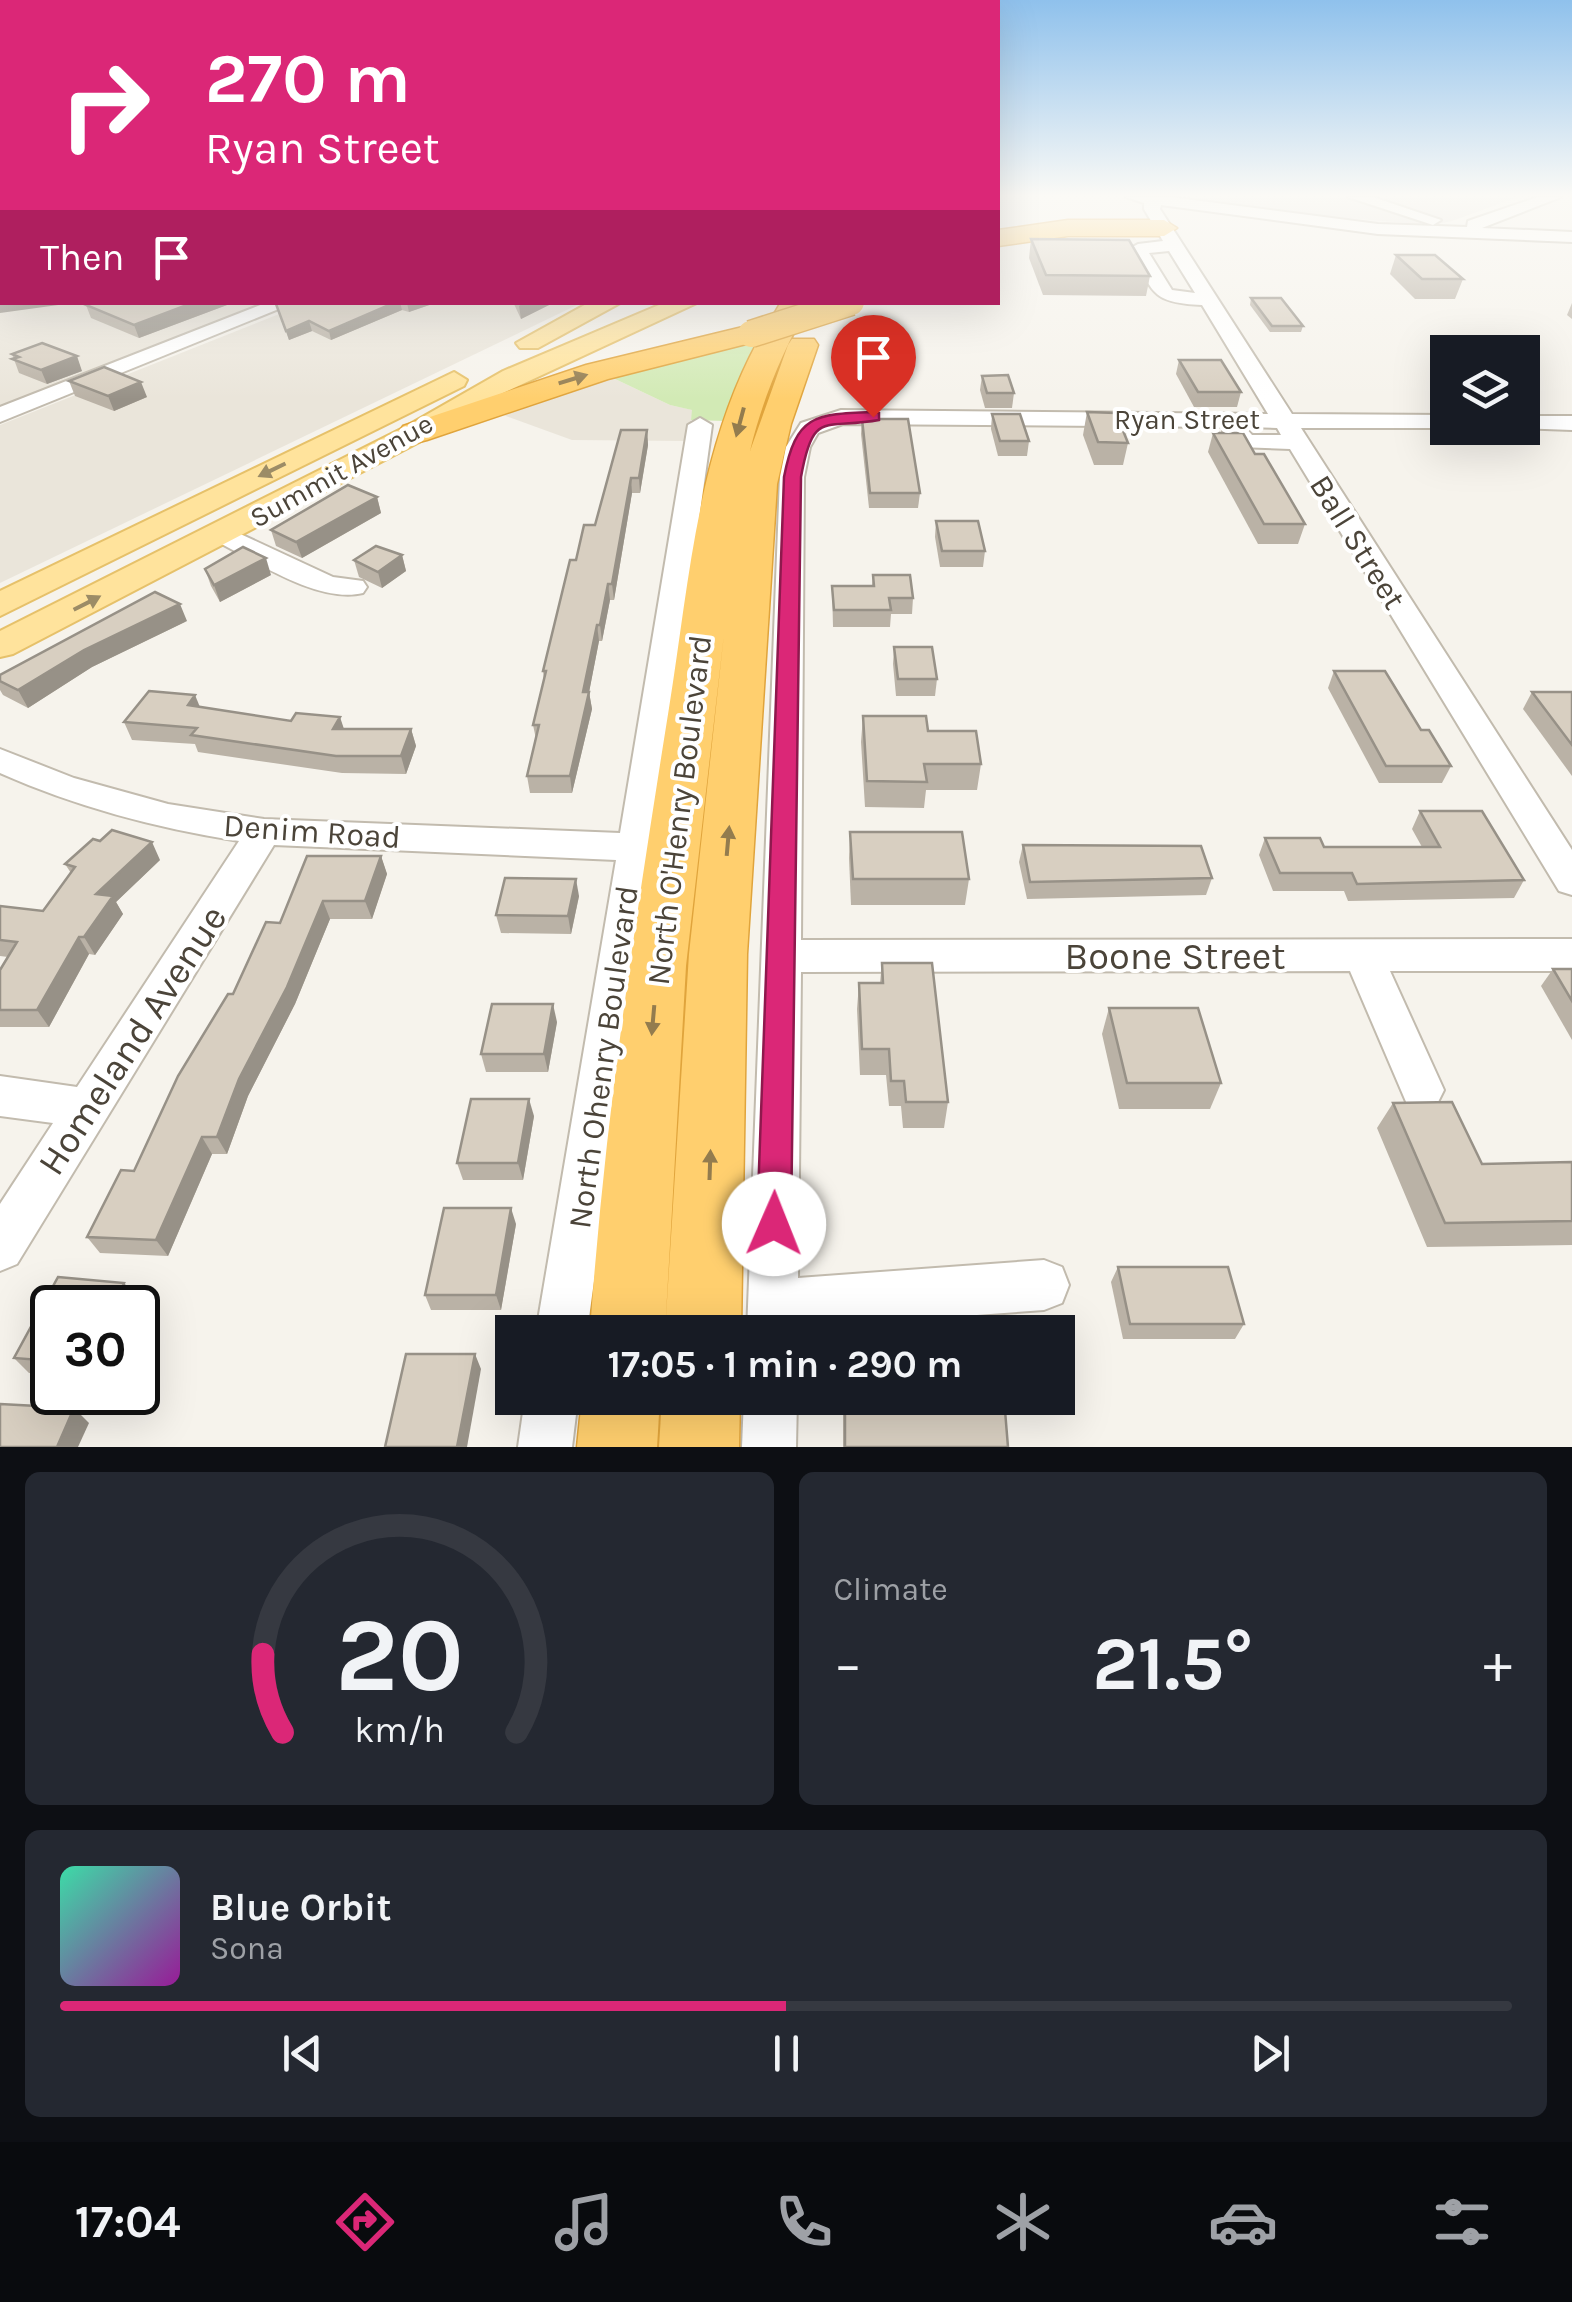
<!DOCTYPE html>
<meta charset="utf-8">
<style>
:root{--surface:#171b24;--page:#242831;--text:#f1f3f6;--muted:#9ea1a6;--line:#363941;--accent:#db2777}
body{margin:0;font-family:Karla,sans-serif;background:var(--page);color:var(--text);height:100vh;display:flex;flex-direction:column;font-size:38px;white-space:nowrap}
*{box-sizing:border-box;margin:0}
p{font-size:32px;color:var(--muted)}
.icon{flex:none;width:55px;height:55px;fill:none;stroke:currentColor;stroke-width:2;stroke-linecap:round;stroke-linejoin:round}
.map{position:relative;height:1447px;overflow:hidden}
.side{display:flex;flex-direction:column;gap:25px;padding:25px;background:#0d0f14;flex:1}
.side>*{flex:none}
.hud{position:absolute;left:0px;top:0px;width:1000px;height:305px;box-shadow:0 10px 40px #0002;background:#db2777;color:#fff;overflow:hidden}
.tools{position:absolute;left:1430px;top:335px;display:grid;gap:20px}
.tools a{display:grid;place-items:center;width:110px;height:110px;border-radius:0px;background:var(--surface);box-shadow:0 10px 40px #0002;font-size:50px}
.speed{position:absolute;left:30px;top:1285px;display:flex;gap:20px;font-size:50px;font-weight:700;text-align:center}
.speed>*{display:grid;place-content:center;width:130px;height:130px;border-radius:50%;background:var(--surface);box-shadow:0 10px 40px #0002;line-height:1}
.speed .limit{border:5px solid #111;border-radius:15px;background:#fff;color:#111}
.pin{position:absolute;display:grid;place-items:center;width:85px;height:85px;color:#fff;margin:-102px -42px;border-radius:50% 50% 50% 0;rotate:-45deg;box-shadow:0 0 10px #0007}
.pin .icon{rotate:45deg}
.me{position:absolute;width:110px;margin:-55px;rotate:1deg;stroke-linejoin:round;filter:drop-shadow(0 0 8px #0008)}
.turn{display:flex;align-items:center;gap:35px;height:210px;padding:0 40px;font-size:45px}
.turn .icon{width:130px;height:130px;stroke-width:2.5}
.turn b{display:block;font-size:70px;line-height:85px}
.then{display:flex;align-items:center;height:95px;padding:0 40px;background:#0003;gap:20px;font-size:38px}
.big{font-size:75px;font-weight:700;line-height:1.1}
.side .tile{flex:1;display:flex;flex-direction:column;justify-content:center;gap:15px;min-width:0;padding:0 35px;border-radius:15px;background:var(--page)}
.side .dial{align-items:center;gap:0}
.dial svg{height:260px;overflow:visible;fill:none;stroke:var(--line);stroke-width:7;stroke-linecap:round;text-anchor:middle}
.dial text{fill:var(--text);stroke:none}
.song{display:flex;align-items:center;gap:30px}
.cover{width:120px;height:120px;border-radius:15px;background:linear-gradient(135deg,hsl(160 70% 55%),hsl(300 70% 35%))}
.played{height:10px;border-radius:5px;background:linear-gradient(90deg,var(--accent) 50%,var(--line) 50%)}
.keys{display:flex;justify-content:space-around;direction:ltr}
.heat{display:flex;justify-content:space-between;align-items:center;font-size:55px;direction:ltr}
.side .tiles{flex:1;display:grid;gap:25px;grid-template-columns:1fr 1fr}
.tile:last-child{grid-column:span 2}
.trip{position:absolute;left:495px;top:1315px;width:580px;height:100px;border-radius:0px;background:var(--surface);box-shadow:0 10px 40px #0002;font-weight:700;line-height:100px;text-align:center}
.dock{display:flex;height:160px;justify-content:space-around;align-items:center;background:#090b0e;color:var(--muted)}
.dock .icon{width:70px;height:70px}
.dock .current{color:var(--accent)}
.dock b{font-size:45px;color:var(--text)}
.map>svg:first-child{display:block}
.residential{fill:#eae5da}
.industrial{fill:#e6e2dd}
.green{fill:#d2eab5}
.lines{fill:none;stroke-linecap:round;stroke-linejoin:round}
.minor-casing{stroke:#c2bbae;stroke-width:4}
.major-casing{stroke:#e6c16a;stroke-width:4}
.highway-casing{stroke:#e0a43c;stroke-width:3}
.minor{fill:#fff;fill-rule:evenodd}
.major{fill:#ffe39c;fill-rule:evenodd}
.highway{fill:#ffcf6e;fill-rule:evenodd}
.highway-bridge-casing{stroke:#e0a43c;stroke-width:29;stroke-linecap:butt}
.highway-bridge{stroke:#ffcf6e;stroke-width:26}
.wall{fill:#bab2a6}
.shaded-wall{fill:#979187}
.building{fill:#d8cfc1;stroke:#979187;stroke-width:2.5}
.oneway{fill:#937c4e}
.oneway2{fill:#9c8c66}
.route{fill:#db2777;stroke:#8e194d;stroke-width:2.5}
.labels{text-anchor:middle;stroke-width:8;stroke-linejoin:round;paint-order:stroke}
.far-street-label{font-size:28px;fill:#4b4439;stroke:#fff}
.street-label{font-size:32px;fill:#4b4439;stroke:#fff}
.near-street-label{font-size:38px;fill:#4b4439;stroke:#fff}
</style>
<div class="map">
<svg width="1572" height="1447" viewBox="0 0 1572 1447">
<rect width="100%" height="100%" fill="#f6f3ec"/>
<g class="residential">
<polygon points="0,297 2,302 268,303 0,407"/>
<polygon points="307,303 581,303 0,583 0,425"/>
<polygon points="613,378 670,405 693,410 687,441 572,440 498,413"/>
</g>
<polygon class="industrial" points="1171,197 1518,197 1452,221 1432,225 1321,216"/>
<polygon class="green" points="761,338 725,421 691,420 692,410 670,405 613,378"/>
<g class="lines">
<defs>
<g id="minor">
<path d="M 1126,197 L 1170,197 L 1378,224 L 1467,227 L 1468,221 L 1538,197 L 1561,197 L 1482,228 L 1572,232 L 1572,242 L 1378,234 L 1161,205 L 1160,209 L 1292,414 L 1448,415 L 1448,428 L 1454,428 L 1301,428 L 1572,850 L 1572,895 L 1559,891 L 1290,449 L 1238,447 L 1223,431 L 1226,427 L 843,424 L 818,433 L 810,447 L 804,477 L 801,940 L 1572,939 L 1572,971 L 1390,971 L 1444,1090 L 1437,1104 L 1422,1109 L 1407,1104 L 1350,971 L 801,972 L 798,1278 L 1044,1260 L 1062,1267 L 1069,1285 L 1062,1303 L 1044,1310 L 798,1328 L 797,1332 L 747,1332 L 780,477 L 786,447 L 801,423 L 841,410 L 1268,414 L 1202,305 C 1149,303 1154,291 1129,249 L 1138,244 L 1163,241 L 1144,209 L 1144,203 ZM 1169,251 L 1195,293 L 1172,290 L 1149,253 ZM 1245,427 L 1277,428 L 1281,435 L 1252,435 Z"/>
<polygon points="1348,197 1373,197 1441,220 1433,225"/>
<polygon points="268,302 296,302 0,422 0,407"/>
<polygon points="1522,416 1572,416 1572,430 1514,428 1522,428"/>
<path d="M 700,418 L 712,425 L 587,1332 L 536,1332 L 616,860 L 274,845 L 17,1264 L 0,1271 L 0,1204 L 53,1123 L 0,1116 L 0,1076 L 77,1087 L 239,841 C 156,828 77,807 0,773 L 0,749 L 74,778 L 168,804 L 264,819 L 620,833 L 688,425 Z"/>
<path d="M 223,526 L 333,577 L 363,581 L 367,587 L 363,593 C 318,604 254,560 214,540 L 210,534 Z"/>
<polygon points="525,1398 578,1398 572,1447 518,1447"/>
<polygon points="744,1398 797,1398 796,1447 742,1447"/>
</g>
<g id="major">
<polygon points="590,302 622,302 538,348 520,348 516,343"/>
<polygon points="666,302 699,302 488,400 425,439 13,654 0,657 0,631 405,427 503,371"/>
<polygon points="454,372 467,380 464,386 0,616 0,591"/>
</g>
<g id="highway">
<polygon points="1068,220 1164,220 1177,228 1164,236 1068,236 998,246 998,230"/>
<path d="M 781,302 L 810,302 C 783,351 763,397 750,451 L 788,345 L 792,339 L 814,339 L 818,345 L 791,424 L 777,484 L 747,954 L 741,1332 L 665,1332 L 689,954 L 724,634 L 686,966 L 665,1332 L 590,1332 C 604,1123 636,915 669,708 C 689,584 697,453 758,341 L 608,379 L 427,440 L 415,443 L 403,440 L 398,433 L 403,426 L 586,365 L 751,325 L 764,331 Z"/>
<polygon points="582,1398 660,1398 657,1447 577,1447"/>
<polygon points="662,1398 740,1398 739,1447 659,1447"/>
</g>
</defs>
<use href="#minor" class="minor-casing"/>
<use href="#major" class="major-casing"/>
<use href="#highway" class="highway-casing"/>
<use href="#minor" class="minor"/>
<use href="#major" class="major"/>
<use href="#highway" class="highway"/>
<defs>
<polyline id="highway-bridge" points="751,334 851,302"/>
</defs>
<use href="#highway-bridge" class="highway-bridge-casing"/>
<use href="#highway-bridge" class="highway-bridge"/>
</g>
<g class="wall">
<polygon points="1031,239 1150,276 1146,296 1043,295 1029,258"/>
<polygon points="1396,255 1463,279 1455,299 1415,299 1390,274"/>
<polygon points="1251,298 1303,326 1301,332 1270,332 1250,305"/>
<polygon points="235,302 139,338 91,318 86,305"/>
<polygon points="278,302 438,302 409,312 402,310 331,340 312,331 289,340 276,304"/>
<polygon points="513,302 555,302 521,319"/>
<polygon points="1572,303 1572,319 1567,315"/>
<polygon points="12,354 82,371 47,384 19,373"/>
<polygon points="1179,360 1241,392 1237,407 1194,407 1176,374"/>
<polygon points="982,376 1014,393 1012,408 985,408 980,390"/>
<polygon points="69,381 147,397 114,411 75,396"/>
<polygon points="1087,412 1128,443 1123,465 1094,465 1083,435"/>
<polygon points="992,414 1029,441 1027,456 998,456 991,429"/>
<polygon points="862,419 920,493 918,508 869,508 861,434"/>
<polygon points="647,430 648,445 640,493 632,493 614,600 610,600 602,641 599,641 589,692 592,709 572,793 530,793 527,776 536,739 533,725 544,680 543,671 576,560"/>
<polygon points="1213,433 1255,454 1305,524 1298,544 1258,544 1208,452"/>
<polygon points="377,497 381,513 302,558 276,546 271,530"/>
<polygon points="936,521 985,551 983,567 940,567 935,537"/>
<polygon points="402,555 406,571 382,588 359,577 354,560"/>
<polygon points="205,569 271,575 220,602 211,586"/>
<polygon points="873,575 913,598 912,614 891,614 890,627 833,627 832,586 872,586"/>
<polygon points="187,621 92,667 28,708 3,695 0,690 0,675"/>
<polygon points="894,647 937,679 935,696 896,696 893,664"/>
<polygon points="1334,671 1421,730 1451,766 1442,783 1379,783 1328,688"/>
<polygon points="1532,692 1572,692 1572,776 1523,709"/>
<polygon points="200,707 344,729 411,729 416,746 406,774 342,773 198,752 195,744 132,740 124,722"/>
<polygon points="863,716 928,731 981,764 977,790 926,790 924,808 865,807 861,742"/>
<polygon points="1420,811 1524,880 1514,898 1348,901 1344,891 1273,891 1259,855 1265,838 1324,847 1422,847 1412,829"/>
<polygon points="850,832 969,879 965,905 851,905 849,858"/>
<polygon points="1023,845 1212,878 1206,895 1027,899 1019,862"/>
<polygon points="381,856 387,874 372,919 330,919 295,1004 248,1096 227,1154 212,1154 168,1256 100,1253 87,1237 134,1171 233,994 280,923"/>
<polygon points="160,860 116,902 123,914 95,955 89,954 49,1027 0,1027 0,970 8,957 0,956 0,906 43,911 71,873 65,864"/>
<polygon points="579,896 571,934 501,933 496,915"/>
<polygon points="882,963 948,1102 944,1128 903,1128 901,1106 889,1106 886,1075 860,1075 857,1009 859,983 880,983"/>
<polygon points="1553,969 1572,969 1572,1040 1541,986"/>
<polygon points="1109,1008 1221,1083 1210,1109 1119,1109 1102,1034"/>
<polygon points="557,1022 548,1072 486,1072 481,1054"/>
<polygon points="1393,1103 1482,1164 1572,1162 1572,1245 1427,1247 1377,1128"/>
<polygon points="534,1116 523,1180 463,1180 457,1163"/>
<polygon points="516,1224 501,1310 431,1310 425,1295"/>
<polygon points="1118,1267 1244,1324 1235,1339 1123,1339 1111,1282"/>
<polygon points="58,1277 124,1283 137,1299 133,1308 52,1308 52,1375 29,1373 14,1358"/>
<polygon points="843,1398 1004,1398 1008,1447 843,1447"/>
</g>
<g class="shaded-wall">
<polygon points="0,299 2,299 2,302 80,302 0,313"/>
<polygon points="195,302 235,302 139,338 134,325"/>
<polygon points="396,302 400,302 402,310 331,340 329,331"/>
<polygon points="410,302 438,302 409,312 407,303"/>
<polygon points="525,302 555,302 521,319 519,306"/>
<polygon points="309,321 312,331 289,340 286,331"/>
<polygon points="77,356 82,371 47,384 41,370"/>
<polygon points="141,382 147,397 114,411 108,396"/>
<polygon points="647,430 648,445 640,493 639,478"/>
<polygon points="631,478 632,493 614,600 612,584"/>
<polygon points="377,497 381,513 302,558 296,542"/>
<polygon points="402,555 406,571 382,588 378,572"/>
<polygon points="266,558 271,575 220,602 214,585"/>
<polygon points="608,584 610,600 602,641 600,625"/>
<polygon points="180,604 187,621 92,667 28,708 18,690 84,650"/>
<polygon points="597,625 599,641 586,708 589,692 592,709 572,793 570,776 583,692"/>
<polygon points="195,695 202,712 188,705"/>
<polygon points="340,717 346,735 333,729"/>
<polygon points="411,729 416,746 406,774 401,756"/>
<polygon points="152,842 160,860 116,902 123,914 95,955 84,937 96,894"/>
<polygon points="381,856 387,874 372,919 365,901"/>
<polygon points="576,879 579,896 571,934 568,916"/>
<polygon points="323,901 330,919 295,1004 248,1096 227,1154 217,1137 239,1079"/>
<polygon points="79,937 89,954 49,1027 37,1010"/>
<polygon points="553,1004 557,1022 548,1072 544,1054"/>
<polygon points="529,1099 534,1116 523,1180 518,1163"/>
<polygon points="202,1137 212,1154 168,1256 156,1240"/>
<polygon points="511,1208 516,1224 501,1310 496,1295"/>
<polygon points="124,1283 137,1299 133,1308 112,1308"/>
<polygon points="138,1326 148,1338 138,1360"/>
<polygon points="475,1354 481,1369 467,1447 457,1447"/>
<polygon points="74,1408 89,1423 78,1447 57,1447"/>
</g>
<g class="building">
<rect x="0" y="197" width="2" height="102"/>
<polygon points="1031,239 1129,240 1150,276 1046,275"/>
<polygon points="1396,255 1435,255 1463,279 1422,279"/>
<polygon points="1251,298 1281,298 1303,326 1272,326"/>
<polygon points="92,302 195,302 134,325 86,305"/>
<polygon points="278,302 396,302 329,331 309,321 286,331 276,304"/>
<polygon points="42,343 77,356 41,370 12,359 19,357 12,354"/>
<polygon points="1179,360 1221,360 1241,392 1198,392"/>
<polygon points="104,367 141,382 108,396 69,381"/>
<polygon points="1008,375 1014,393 987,393 982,376"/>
<polygon points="1087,412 1116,413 1128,443 1098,442"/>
<polygon points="992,414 1020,414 1029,441 1000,441"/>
<polygon points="862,419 908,419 920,493 870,493"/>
<polygon points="621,430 647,430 639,478 631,478 612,584 608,584 600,625 597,625 583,692 589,692 570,776 527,776 539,725 533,725 546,671 543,671 570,560 576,560 584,525 595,525"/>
<polygon points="1213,433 1243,433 1255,454 1264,454 1305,524 1264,524"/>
<polygon points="348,485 377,497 296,542 271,530"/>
<polygon points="936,521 978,521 985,551 942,551"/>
<polygon points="376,546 402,555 378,572 354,560"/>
<polygon points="243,547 266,558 214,585 205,569"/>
<polygon points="873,575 910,575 913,598 889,598 891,610 834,610 832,586 874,586"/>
<polygon points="155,592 180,604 84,650 18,690 0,681 0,675"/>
<polygon points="894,647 932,647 937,679 898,679"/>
<polygon points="1334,671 1385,671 1421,730 1429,730 1451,766 1386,766"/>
<polygon points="149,691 195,695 188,705 291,721 296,713 340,717 333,729 411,729 401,756 336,756 191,735 197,728 124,722"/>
<polygon points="1532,692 1572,692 1572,745"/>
<polygon points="863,716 926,716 928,731 976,731 981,764 924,764 927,782 867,781"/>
<polygon points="1420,811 1482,811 1524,880 1357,884 1352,873 1280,873 1265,838 1320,838 1324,847 1440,847"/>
<polygon points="112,830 152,842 96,894 113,896 84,937 79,937 37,1010 0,1010 0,970 17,942 0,940 0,906 43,911 75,867 65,864 93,839 100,841"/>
<polygon points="850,832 962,832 969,879 853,879"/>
<polygon points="1023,845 1201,846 1212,878 1030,882"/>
<polygon points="307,856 381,856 365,901 323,901 287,987 239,1079 217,1137 202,1137 156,1240 87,1237 121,1170 134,1171 178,1076 228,994 233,994 266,922 280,923"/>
<polygon points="505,878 576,879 568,916 496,915"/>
<polygon points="882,963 932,963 948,1102 906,1102 904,1081 891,1081 889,1049 862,1049 859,983 883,983"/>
<polygon points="1553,969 1572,969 1572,1001"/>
<polygon points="492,1004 553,1004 544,1054 481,1054"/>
<polygon points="1109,1008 1198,1008 1221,1083 1127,1083"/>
<polygon points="471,1099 529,1099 518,1163 457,1163"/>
<polygon points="1452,1102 1482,1164 1572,1162 1572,1221 1445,1223 1393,1103"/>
<polygon points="444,1208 511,1208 496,1295 425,1295"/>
<polygon points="1118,1267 1228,1267 1244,1324 1130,1324"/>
<polygon points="58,1277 124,1283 112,1308 52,1308 52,1361 14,1358"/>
<polygon points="406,1354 475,1354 457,1447 385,1447"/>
<polygon points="845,1398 1004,1398 1008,1447 845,1447"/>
<polygon points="0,1404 74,1408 57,1447 0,1447"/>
</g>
<defs><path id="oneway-solid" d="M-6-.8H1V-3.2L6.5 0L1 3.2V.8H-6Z" transform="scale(2.5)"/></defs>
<g class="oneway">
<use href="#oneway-solid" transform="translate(573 379) rotate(-17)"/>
<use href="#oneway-solid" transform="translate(740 422) rotate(105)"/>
<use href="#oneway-solid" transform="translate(728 841) rotate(-85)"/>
<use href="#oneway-solid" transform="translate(653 1020) rotate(95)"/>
<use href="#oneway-solid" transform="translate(710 1165) rotate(-88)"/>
</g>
<g class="oneway2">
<use href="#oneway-solid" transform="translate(272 470) rotate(154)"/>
<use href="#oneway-solid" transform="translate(87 603) rotate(-27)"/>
</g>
<linearGradient id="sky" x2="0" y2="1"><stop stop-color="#8fc1ec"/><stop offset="0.49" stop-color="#fbfaf6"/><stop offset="1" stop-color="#fbfaf6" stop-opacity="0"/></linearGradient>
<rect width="1572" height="399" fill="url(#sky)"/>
<path class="route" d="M 873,412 L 879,413 L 879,420 C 824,430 813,409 801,477 L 791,1224 L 786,1236 L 774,1241 L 762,1236 L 757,1224 L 784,477 C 796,415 814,414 873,412 Z"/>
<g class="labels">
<g class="far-street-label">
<text x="1187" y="429">Ryan Street</text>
<text transform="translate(341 470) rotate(-29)" y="10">Summit Avenue</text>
</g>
<g class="street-label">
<text transform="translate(1358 542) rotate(58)" y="11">Ball Street</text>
<text transform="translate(679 810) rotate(-83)" y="11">North O'Henry Boulevard</text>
<text transform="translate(312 831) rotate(4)" y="11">Denim Road</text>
<text transform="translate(603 1057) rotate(-82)" y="11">North Ohenry Boulevard</text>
</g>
<g class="near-street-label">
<text x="1175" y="969">Boone Street</text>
<text transform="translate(132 1040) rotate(-57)" y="13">Homeland Avenue</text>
</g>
</g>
</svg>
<div class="tools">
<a><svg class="icon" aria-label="layers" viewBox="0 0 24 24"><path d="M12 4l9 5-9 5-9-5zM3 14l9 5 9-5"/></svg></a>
</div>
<div class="speed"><div class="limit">30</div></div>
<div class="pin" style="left:873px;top:417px;background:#d93025"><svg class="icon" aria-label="arrive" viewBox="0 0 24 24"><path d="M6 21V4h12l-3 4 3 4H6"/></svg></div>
<svg class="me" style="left:774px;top:1224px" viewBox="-20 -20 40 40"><circle r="19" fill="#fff"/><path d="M0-13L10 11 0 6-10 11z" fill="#db2777"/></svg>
<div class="trip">17:05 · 1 min · 290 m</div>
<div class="hud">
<div class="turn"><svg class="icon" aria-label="right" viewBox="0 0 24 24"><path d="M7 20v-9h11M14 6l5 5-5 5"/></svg><div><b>270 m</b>Ryan Street</div></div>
<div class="then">Then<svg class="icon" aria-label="arrive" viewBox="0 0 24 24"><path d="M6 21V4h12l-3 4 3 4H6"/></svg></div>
</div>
</div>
<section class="side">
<div class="tiles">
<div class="tile dial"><svg viewBox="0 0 100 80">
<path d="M14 69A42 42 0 1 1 86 69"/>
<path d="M14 69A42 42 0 0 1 8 45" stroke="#db2777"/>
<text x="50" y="56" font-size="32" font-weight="700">20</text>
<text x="50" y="72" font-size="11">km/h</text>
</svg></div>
<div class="tile"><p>Climate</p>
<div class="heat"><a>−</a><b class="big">21.5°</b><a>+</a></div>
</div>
<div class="tile">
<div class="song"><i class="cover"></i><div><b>Blue Orbit</b><p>Sona</p></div></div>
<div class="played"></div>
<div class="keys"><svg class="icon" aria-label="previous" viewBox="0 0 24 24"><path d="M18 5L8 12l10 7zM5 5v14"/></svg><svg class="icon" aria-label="pause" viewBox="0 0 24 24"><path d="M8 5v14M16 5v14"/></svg><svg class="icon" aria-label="next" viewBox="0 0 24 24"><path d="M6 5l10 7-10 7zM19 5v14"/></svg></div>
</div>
</div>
</section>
<nav class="dock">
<b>17:04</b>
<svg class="icon current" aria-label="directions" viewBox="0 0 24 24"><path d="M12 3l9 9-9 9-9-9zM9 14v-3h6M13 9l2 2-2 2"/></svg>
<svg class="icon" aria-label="music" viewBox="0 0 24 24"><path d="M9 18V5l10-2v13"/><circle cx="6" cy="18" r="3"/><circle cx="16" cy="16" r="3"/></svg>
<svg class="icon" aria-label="phone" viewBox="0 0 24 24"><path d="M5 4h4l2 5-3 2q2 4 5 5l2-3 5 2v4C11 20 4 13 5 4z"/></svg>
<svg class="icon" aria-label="climate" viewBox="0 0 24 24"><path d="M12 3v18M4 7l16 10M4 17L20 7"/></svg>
<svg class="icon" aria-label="car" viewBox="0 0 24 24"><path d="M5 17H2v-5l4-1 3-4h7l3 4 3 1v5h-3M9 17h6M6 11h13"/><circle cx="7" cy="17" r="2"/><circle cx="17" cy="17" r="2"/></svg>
<svg class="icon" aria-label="filters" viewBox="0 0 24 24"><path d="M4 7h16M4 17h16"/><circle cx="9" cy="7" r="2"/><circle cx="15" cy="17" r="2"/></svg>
</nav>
